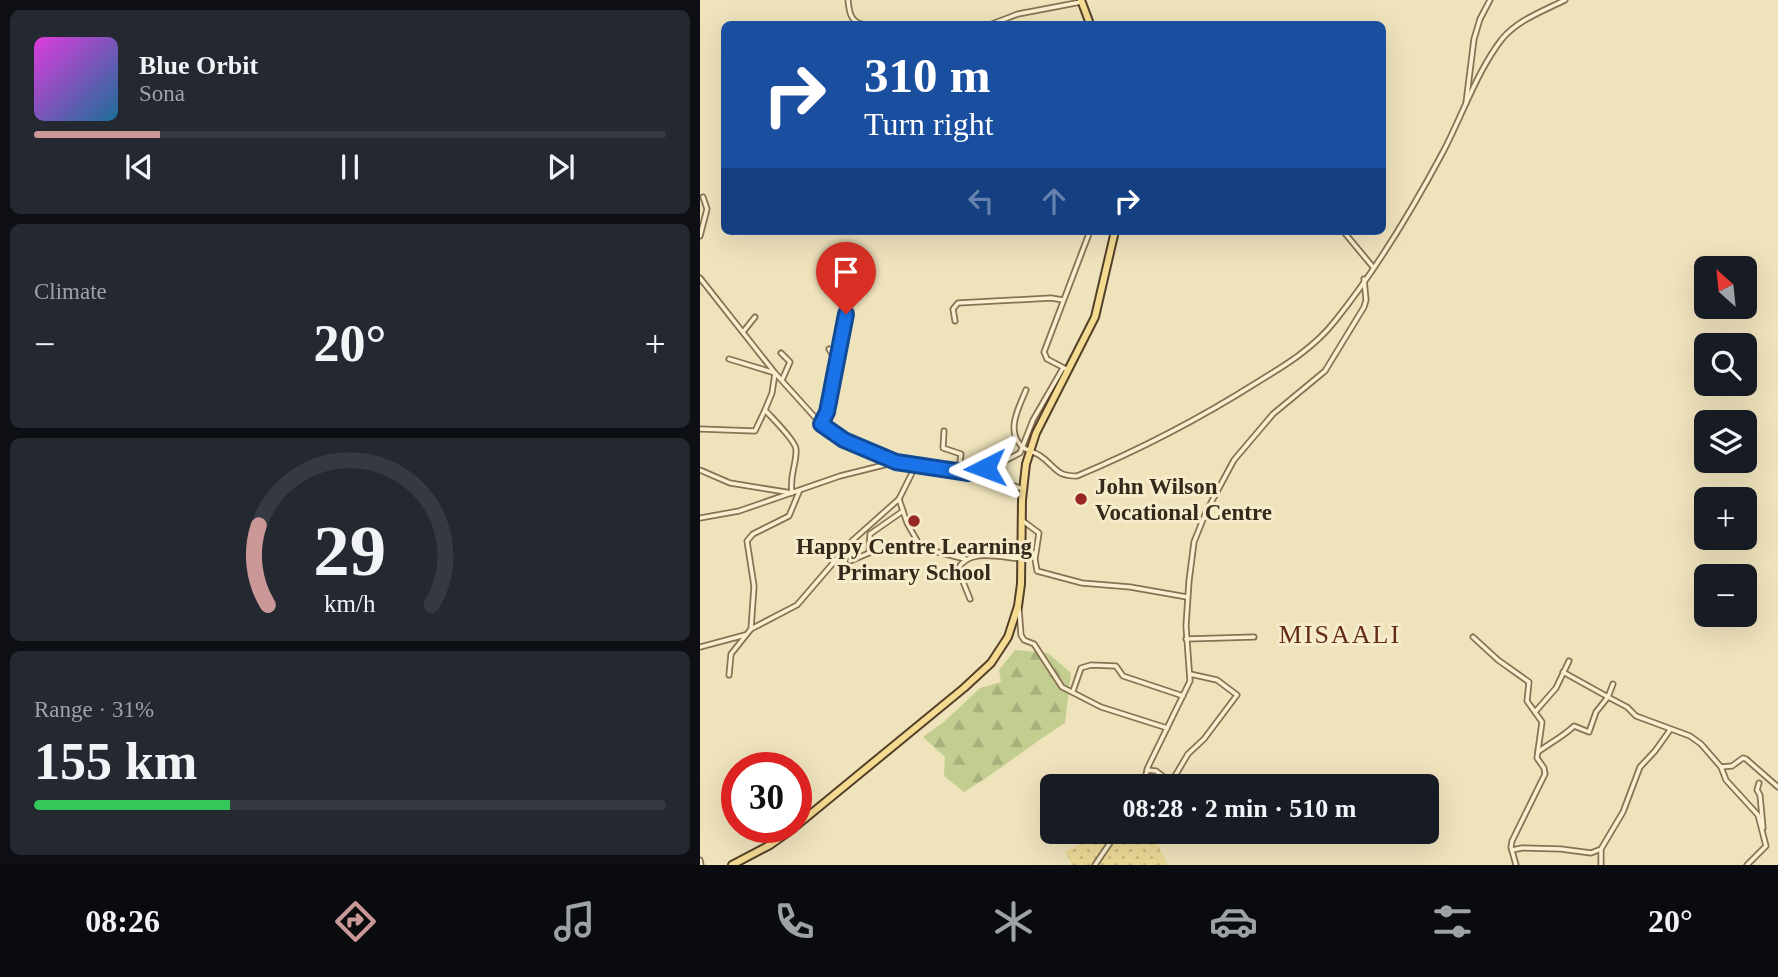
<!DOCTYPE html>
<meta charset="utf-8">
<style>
:root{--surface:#171b24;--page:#242831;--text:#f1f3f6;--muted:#9ea1a6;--line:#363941;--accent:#c99897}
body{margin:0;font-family:"Times New Roman",serif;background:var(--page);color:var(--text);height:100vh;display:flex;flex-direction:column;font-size:26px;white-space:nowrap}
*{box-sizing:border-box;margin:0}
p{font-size:23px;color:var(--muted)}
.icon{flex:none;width:38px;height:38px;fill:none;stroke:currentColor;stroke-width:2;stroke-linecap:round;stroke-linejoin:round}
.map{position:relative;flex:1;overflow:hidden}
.panel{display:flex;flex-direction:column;gap:10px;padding:10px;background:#0d0f14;width:700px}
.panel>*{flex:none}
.banner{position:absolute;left:21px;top:21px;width:665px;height:214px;border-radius:10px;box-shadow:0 7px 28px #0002;background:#1a4fa0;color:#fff;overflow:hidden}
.needle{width:46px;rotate:333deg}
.fabs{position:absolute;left:994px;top:256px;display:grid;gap:14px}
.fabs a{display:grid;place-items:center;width:63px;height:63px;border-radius:10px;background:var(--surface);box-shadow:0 7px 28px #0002;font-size:35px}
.speed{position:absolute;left:21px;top:752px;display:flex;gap:14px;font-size:35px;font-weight:700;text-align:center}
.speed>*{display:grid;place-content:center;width:91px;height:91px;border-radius:50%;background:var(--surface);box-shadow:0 7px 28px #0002;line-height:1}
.speed .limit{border:10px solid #d22;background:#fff;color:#111}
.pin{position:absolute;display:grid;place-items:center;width:60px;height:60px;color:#fff;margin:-72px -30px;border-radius:50% 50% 50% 0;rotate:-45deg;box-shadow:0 0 7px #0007}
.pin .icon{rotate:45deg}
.me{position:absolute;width:77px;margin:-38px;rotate:267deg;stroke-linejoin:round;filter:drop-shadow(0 0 5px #0008)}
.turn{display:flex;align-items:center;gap:24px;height:147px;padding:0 28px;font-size:32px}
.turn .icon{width:91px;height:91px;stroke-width:2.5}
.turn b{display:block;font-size:49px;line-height:60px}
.lanes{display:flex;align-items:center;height:66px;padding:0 28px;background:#0003;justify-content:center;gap:35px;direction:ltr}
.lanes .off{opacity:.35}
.big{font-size:52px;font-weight:700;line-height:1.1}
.panel .widget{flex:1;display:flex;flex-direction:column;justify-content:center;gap:10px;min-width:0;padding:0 24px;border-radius:10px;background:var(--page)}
.panel .dial{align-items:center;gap:0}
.dial svg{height:182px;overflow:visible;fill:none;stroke:var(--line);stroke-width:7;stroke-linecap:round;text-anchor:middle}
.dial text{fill:var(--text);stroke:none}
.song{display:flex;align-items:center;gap:21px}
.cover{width:84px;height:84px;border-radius:10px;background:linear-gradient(135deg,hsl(300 70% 55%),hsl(200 70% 35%))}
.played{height:7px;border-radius:4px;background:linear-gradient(90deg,var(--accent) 20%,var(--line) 20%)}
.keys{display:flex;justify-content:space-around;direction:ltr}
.heat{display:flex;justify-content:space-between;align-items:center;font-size:38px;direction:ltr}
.charge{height:10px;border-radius:5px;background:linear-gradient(90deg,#34c759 31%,var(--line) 0)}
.trip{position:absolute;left:340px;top:774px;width:399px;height:70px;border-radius:10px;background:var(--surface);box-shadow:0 7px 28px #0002;font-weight:700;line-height:70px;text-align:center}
.tabs{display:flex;height:112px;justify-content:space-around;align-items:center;background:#090b0e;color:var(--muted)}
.tabs .icon{width:49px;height:49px}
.tabs .on{color:var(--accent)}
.tabs b{font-size:32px;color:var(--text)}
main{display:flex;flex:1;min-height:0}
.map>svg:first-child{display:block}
.forest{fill:url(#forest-firs)}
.sand{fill:url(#sand-dots)}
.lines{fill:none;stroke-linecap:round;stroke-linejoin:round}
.street-casing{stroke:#877255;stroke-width:7}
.primary-casing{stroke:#54402a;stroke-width:10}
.street{stroke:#faefcf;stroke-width:3.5}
.primary{stroke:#f5db91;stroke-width:6}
.route-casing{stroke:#114b97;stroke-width:18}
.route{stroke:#1a73e8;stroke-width:12}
.poi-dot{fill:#982823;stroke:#f6eccc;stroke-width:2.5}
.labels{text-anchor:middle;stroke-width:6;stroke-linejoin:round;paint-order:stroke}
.poi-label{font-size:23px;font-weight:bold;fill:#36291b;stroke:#f6eccc;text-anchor:start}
.quarter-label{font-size:26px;letter-spacing:2px;fill:#642c18;stroke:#f6eccc}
</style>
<main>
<section class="panel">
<div class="widget">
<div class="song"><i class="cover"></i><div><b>Blue Orbit</b><p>Sona</p></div></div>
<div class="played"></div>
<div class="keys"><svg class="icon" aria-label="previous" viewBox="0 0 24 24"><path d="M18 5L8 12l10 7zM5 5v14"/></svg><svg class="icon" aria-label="pause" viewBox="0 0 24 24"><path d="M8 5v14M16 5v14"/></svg><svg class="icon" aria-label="next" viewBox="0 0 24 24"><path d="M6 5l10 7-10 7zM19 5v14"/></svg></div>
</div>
<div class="widget"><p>Climate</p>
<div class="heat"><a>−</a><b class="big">20°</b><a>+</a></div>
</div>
<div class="widget dial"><svg viewBox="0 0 100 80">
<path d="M14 69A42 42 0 1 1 86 69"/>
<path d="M14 69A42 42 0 0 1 10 34" stroke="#c99897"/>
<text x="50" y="56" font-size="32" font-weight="700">29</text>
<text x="50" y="72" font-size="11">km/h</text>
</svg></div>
<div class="widget"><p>Range · 31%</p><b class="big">155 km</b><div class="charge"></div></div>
</section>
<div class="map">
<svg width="1078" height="865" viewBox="0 0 1078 865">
<defs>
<pattern id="forest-firs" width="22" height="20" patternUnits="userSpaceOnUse" patternTransform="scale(1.75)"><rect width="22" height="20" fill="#c3cd90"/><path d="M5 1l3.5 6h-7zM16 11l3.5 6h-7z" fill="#a8b07c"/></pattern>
<pattern id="sand-dots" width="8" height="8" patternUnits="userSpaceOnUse" patternTransform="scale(1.75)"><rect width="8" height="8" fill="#eddb97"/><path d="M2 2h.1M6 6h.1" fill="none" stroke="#ccbc82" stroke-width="1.8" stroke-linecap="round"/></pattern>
</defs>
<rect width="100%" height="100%" fill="#efe3bc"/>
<path class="forest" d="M 315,650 L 348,653 L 371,673 L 365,723 C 330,745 299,771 264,792 L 244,776 L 245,757 L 223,737 L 245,721 L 280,688 L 301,682 L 299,670 Z"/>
<polygon class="sand" points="405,831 451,831 468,865 372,865 365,852"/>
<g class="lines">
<defs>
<g id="street">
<path d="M 148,0 C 149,10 150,21 161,24"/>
<polyline points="292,24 318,14 381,2"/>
<polyline points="766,103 774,39 780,19 790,0"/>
<polyline points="643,231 673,267"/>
<polyline points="0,236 7,209 3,197"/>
<polyline points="0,278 75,373 121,424 144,440 194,461"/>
<polyline points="255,321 253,309 258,303 351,298 363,300"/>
<polyline points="43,332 55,317"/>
<polyline points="129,349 135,359"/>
<polyline points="81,353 90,362 82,380"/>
<polyline points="368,370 347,359 344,352 390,231"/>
<path d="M 326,390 C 319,407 304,433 324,448 C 328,451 334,452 339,455 C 356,466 354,476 377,476 C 439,450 499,419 556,383 C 584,366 614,348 635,321 C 676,270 712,210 743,152 C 762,116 777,71 802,39 C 818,20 843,11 865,0"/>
<polyline points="121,424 126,415 146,314 145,309 135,297"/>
<polyline points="0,429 55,431 65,410"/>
<polyline points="244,431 243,448 261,454 259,471"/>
<path d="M 0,470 L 30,483 L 92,493 C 89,475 97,464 96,449 C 95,440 72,418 65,410 L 72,393 L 75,373 L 29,359"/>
<polyline points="271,472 297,465 320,453 333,420 363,368"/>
<polyline points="199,499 207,523 223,551 229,553 238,552 265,559"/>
<polyline points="0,518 39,511 140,476 196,462 282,475 323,489"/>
<polyline points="323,521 339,533 335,559 337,571 382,583 430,587 487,597"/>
<polyline points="150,561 169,553 170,534 203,511"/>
<path d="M 270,599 L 258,569 C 269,547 303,558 323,559"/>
<polyline points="319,608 321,635 324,640 334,644 362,687 401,707 467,728"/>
<polyline points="51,629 97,605 153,540 199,499 216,465"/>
<polyline points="773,637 798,660 829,682 827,701 842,722 837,758 844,768 845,774 812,841 811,847 816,865"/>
<polyline points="486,639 554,637"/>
<polyline points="0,647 45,635"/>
<polyline points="29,675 31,654 51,629 54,586 47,541 53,534 89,516 99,492"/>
<polyline points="913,684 908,697 927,707 936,716 990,736 1001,744 1021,767 1032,766 1043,758 1046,759 1078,787"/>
<polyline points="373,691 381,668 391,665 416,666 423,676 483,696"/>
<polyline points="835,712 856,688 869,661"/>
<path d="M 838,752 C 850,743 864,736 874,726 L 889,732 L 896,712 L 908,697 L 863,672"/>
<polyline points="1021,767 1026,780 1058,815 1066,846 1047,865"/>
<polyline points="447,770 456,771 469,781 472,781 488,754 504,739 537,695 517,680 490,674"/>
<polyline points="1059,783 1057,790 1060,795 1063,828"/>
<polyline points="443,786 448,767 490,681 486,626 489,581 494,542 506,512 534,460 573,414 625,371 664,307 666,300 664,279"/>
<polyline points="812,850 822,848 861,849 891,853 901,849 923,812 940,767 955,751 970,730"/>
<polyline points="0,860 1,865"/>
<polyline points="395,865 418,831"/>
<polyline points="901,865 901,850"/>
</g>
<g id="primary">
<polyline points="381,0 390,24"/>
<polyline points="96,826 264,688 291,663 308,637 318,606 321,584 322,500 326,464 336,433 395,317 415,231"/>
<polyline points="32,865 70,845 94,828"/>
</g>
</defs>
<use href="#street" class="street-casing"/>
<use href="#primary" class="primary-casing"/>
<use href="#street" class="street"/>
<use href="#primary" class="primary"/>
</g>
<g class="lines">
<defs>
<polyline id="route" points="146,314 127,412 121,424 144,440 196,462 269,473 285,468"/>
</defs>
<use href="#route" class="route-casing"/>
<use href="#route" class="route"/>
</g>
<g class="poi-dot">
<circle cx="381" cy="499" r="7"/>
<circle cx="214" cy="521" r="7"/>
</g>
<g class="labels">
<g class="poi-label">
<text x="395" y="494">John Wilson<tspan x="395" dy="26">Vocational Centre</tspan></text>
<text x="214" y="554" text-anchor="middle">Happy Centre Learning<tspan x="214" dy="26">Primary School</tspan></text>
</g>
<g class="quarter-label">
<text x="640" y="643">MISAALI</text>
</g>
</g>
</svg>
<div class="fabs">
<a><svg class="needle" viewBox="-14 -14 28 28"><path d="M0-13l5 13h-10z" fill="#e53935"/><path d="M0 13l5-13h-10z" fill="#9ea1a6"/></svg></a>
<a><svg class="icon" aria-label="search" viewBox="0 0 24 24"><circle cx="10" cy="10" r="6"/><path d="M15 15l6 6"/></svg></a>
<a><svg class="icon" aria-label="layers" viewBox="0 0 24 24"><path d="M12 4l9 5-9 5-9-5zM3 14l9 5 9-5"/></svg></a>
<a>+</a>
<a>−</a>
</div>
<div class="speed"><div class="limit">30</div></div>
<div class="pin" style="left:146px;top:314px;background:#d93025"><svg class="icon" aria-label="arrive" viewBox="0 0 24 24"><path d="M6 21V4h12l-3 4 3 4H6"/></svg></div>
<svg class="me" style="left:285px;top:468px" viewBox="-20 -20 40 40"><path d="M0-17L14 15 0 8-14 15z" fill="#1a73e8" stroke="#fff" stroke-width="4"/></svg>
<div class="trip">08:28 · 2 min · 510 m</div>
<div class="banner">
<div class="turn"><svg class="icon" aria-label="right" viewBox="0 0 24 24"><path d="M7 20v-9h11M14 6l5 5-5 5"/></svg><div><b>310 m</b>Turn right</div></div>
<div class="lanes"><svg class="icon off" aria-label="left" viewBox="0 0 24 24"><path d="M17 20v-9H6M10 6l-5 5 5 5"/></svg><svg class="icon off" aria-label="ahead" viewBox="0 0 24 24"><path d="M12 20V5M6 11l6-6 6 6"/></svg><svg class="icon" aria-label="right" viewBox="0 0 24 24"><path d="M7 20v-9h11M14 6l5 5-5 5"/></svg></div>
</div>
</div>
</main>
<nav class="tabs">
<b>08:26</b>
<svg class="icon on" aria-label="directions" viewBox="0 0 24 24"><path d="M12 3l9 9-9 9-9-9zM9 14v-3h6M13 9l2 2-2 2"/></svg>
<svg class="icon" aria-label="music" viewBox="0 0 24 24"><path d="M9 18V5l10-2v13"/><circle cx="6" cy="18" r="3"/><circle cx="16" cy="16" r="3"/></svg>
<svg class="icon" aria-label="phone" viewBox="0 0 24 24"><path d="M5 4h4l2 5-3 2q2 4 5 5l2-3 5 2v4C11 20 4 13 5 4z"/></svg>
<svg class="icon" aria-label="climate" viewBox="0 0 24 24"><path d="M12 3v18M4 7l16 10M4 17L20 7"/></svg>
<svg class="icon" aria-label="car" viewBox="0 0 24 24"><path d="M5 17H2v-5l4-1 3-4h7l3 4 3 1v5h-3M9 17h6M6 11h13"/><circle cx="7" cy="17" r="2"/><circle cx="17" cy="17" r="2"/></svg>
<svg class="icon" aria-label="filters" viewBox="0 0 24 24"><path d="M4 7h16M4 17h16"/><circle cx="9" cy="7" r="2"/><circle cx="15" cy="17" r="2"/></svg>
<b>20°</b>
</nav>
